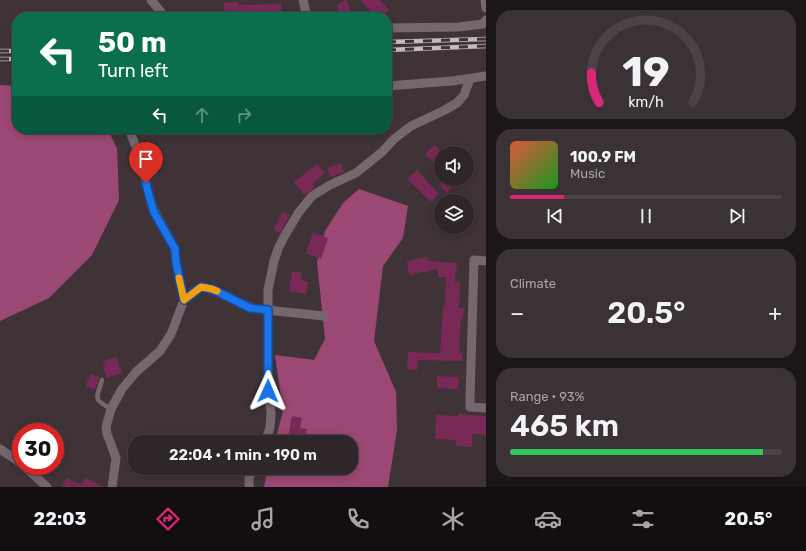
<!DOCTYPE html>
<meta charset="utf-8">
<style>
:root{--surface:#2f262a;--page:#3b3236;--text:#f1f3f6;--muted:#a7a5a8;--line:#4a4347;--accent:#db2777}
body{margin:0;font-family:Rubik,sans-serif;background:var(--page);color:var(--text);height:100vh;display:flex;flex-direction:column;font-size:15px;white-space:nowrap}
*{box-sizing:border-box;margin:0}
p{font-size:13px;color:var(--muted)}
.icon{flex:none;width:22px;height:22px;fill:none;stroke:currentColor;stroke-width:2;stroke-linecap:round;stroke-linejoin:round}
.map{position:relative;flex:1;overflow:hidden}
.details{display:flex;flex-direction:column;gap:10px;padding:10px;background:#1a1517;width:320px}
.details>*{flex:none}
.guide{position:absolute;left:12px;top:12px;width:380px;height:122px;border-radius:16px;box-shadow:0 2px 10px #0003,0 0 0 1px var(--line);background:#0b6e4f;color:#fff;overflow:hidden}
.fabs{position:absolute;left:434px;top:146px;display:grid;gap:8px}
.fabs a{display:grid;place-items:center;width:40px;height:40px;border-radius:50%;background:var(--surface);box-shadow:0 2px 10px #0003,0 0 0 1px var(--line);font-size:20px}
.speed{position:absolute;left:12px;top:423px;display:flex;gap:8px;font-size:20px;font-weight:700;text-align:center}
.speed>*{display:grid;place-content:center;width:52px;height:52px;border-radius:50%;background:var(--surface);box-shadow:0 2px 10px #0003,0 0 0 1px var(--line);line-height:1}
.speed .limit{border:6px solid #d22;background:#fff;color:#111}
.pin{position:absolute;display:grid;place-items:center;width:34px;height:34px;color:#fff;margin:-41px -17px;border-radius:50% 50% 50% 0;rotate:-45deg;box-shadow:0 0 4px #0007}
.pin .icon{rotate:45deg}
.me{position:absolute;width:44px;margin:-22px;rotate:1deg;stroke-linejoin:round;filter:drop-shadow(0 0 3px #0008)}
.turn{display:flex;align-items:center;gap:14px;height:84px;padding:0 20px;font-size:18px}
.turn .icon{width:52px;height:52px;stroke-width:2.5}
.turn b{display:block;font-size:28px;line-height:34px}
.lanes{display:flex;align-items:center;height:38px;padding:0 20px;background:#0003;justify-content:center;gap:20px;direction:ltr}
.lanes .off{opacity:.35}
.big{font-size:30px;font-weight:600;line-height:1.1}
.details .tile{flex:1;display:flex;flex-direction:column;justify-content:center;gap:6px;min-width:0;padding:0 14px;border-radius:16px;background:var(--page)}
.details .dial{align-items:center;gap:0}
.dial svg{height:104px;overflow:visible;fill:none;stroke:var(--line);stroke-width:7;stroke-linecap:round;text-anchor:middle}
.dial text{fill:var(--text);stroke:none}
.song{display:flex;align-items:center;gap:12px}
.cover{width:48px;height:48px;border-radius:6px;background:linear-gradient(135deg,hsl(10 70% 55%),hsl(120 70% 35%))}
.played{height:4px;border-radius:2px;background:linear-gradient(90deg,var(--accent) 20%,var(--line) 20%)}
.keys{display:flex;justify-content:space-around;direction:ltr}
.heat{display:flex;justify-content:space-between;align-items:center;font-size:22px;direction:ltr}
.charge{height:6px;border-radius:3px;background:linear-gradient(90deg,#34c759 93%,var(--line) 0)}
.trip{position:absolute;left:128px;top:435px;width:230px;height:40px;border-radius:16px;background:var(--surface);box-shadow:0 2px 10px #0003,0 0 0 1px var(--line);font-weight:600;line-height:40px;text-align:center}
.dock{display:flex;height:64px;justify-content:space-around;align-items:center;background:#130f11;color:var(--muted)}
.dock .icon{width:28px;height:28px}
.dock .on{color:var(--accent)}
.dock b{font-size:18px;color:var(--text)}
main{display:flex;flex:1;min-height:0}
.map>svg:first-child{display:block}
.forest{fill:#9b4974}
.building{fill:#782955}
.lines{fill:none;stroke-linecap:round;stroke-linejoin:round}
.service{stroke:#75676d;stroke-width:4.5}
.minor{stroke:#75676d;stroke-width:9}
.rail-casing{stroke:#c3bbbf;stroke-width:4.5}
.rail{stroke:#3f3338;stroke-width:3;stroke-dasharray:9;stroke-linecap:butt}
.route-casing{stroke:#114b97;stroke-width:10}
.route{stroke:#1a73e8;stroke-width:7}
.slow{stroke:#f59e0b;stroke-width:7}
</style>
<main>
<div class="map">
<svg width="486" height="487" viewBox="0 0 486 487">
<rect width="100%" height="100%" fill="#3f3338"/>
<g class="forest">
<polygon points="0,85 17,86 17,129 108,129 117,149 119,200 92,255 49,298 0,321"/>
<polygon points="359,189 408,206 403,238 383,266 374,341 396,392 397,430 388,487 264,487 268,468 351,468 351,442 275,442 283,411 275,355 314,360 325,339 317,262 325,231 343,203"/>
</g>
<g class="building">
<polygon points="346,0 354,17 342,17 336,5"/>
<polygon points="360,0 380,0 389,10 381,17 376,17"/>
<polygon points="238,2 238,5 281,4 281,15 238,15 238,17 225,17 224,3"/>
<polygon points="435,145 441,152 441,171 425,154"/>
<polygon points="341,163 344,172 331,177 327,168"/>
<polygon points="317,164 325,173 312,184 315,187 305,195 294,182"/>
<polygon points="417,170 439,194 431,202 407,179"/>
<polygon points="445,179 453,187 447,193 439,185"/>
<polygon points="282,212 290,215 280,233 274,230"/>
<polygon points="313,233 328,238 321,259 306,253"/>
<polygon points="427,257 428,261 457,263 455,282 460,282 459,308 464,308 463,319 461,318 459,353 462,353 462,361 418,360 417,370 407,369 408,352 440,353 443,307 445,307 446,277 438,277 438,269 409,275 407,261"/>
<polygon points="292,271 302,273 301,280 308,282 306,294 289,291"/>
<polygon points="116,357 122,373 106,378 103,367 105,366 103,361"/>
<polygon points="90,374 99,377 95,390 86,386"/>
<polygon points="437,376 459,377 458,389 437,388"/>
<polygon points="458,414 486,416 486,435 472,434 472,447 456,446 456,440 435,439 436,415 458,416"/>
<polygon points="292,416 302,418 300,428 307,429 304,442 287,442"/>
<polygon points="66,478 82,485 85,478 105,487 62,487"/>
</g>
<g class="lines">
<path class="service" d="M 102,380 C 96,400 93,399 111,409"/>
<g class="minor">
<polyline points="151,0 165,17"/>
<polyline points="303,0 307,17"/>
<polyline points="485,0 486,8"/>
<polyline points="387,28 459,27 483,24 486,20"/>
<polyline points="387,86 452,81 486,76"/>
<polyline points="486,261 474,260 470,399 470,407 486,408"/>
<path d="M 184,300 L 201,287 C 222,290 237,305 257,309 L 324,316"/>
<polyline points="265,442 270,428 271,412 268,391 268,290 274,261 278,249 284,237 299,212 312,196 330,185 356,173 382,152 394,139 411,126 445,110 457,103 464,95 470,79"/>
<polyline points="0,449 21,463"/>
<polyline points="24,466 47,487"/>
<polyline points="112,487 116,458 107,434 106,427 111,409 122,389 136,372 160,351 171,334 184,300 176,262 175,249 151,204 141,160 129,129"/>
<polyline points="249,487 249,478 253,468"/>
</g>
<defs>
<g id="rail">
<polyline points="387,42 486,39"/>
<polyline points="387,50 486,46"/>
<polyline points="0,51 17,51"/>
<polyline points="0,59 17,59"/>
</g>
</defs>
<use href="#rail" class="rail-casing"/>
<use href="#rail" class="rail"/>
</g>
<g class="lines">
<defs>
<polyline id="route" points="146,183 148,192 154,212 175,249 176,262 184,300 201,287 212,289 250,308 268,310 268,391"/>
</defs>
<use href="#route" class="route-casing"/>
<use href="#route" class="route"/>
<polyline class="slow" points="179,278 184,300 201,287 212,289 217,291"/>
</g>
</svg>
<div class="fabs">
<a><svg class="icon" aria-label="sound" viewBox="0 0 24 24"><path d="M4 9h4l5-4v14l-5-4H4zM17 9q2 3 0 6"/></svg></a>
<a><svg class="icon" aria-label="layers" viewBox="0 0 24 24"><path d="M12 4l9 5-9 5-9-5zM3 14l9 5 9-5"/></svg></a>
</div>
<div class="speed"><div class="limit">30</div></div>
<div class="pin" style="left:146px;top:183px;background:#d93025"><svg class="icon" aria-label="arrive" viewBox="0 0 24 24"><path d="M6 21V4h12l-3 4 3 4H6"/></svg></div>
<svg class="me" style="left:268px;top:391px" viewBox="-20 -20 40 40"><path d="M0-17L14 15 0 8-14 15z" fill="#1a73e8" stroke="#fff" stroke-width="4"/></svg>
<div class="trip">22:04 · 1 min · 190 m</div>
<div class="guide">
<div class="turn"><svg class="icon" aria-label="left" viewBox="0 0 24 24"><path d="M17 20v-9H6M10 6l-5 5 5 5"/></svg><div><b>50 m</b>Turn left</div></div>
<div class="lanes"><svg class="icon" aria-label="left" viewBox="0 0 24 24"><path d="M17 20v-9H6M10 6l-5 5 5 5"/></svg><svg class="icon off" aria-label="ahead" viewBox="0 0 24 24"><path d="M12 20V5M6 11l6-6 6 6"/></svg><svg class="icon off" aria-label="right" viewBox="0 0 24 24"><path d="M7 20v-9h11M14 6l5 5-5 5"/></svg></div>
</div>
</div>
<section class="details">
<div class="tile dial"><svg viewBox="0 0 100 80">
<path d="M14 69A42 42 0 1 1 86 69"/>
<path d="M14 69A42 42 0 0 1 8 46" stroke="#db2777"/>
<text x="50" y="56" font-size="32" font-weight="700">19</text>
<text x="50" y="72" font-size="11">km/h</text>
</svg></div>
<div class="tile">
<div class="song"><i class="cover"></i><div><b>100.9 FM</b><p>Music</p></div></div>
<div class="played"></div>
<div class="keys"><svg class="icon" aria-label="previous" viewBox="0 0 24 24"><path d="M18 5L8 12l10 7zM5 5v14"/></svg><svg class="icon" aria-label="pause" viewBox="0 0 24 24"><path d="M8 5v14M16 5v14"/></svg><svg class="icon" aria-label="next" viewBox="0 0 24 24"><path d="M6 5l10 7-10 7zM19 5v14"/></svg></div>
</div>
<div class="tile"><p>Climate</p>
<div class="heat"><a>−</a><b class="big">20.5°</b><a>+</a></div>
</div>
<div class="tile"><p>Range · 93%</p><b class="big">465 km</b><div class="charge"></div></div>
</section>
</main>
<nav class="dock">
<b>22:03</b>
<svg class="icon on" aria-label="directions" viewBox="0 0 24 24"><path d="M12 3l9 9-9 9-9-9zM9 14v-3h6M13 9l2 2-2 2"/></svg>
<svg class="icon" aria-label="music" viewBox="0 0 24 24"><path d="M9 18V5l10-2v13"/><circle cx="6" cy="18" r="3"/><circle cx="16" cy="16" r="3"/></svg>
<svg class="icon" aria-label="phone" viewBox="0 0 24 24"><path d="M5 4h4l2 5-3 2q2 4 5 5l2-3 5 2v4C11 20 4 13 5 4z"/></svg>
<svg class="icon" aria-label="climate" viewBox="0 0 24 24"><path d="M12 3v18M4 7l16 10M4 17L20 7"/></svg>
<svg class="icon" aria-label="car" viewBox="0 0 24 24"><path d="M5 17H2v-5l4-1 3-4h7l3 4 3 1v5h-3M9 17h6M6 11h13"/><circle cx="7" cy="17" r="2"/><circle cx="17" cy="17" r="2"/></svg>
<svg class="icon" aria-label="filters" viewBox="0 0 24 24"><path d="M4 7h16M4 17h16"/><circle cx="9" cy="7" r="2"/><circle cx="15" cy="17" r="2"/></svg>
<b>20.5°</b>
</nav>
